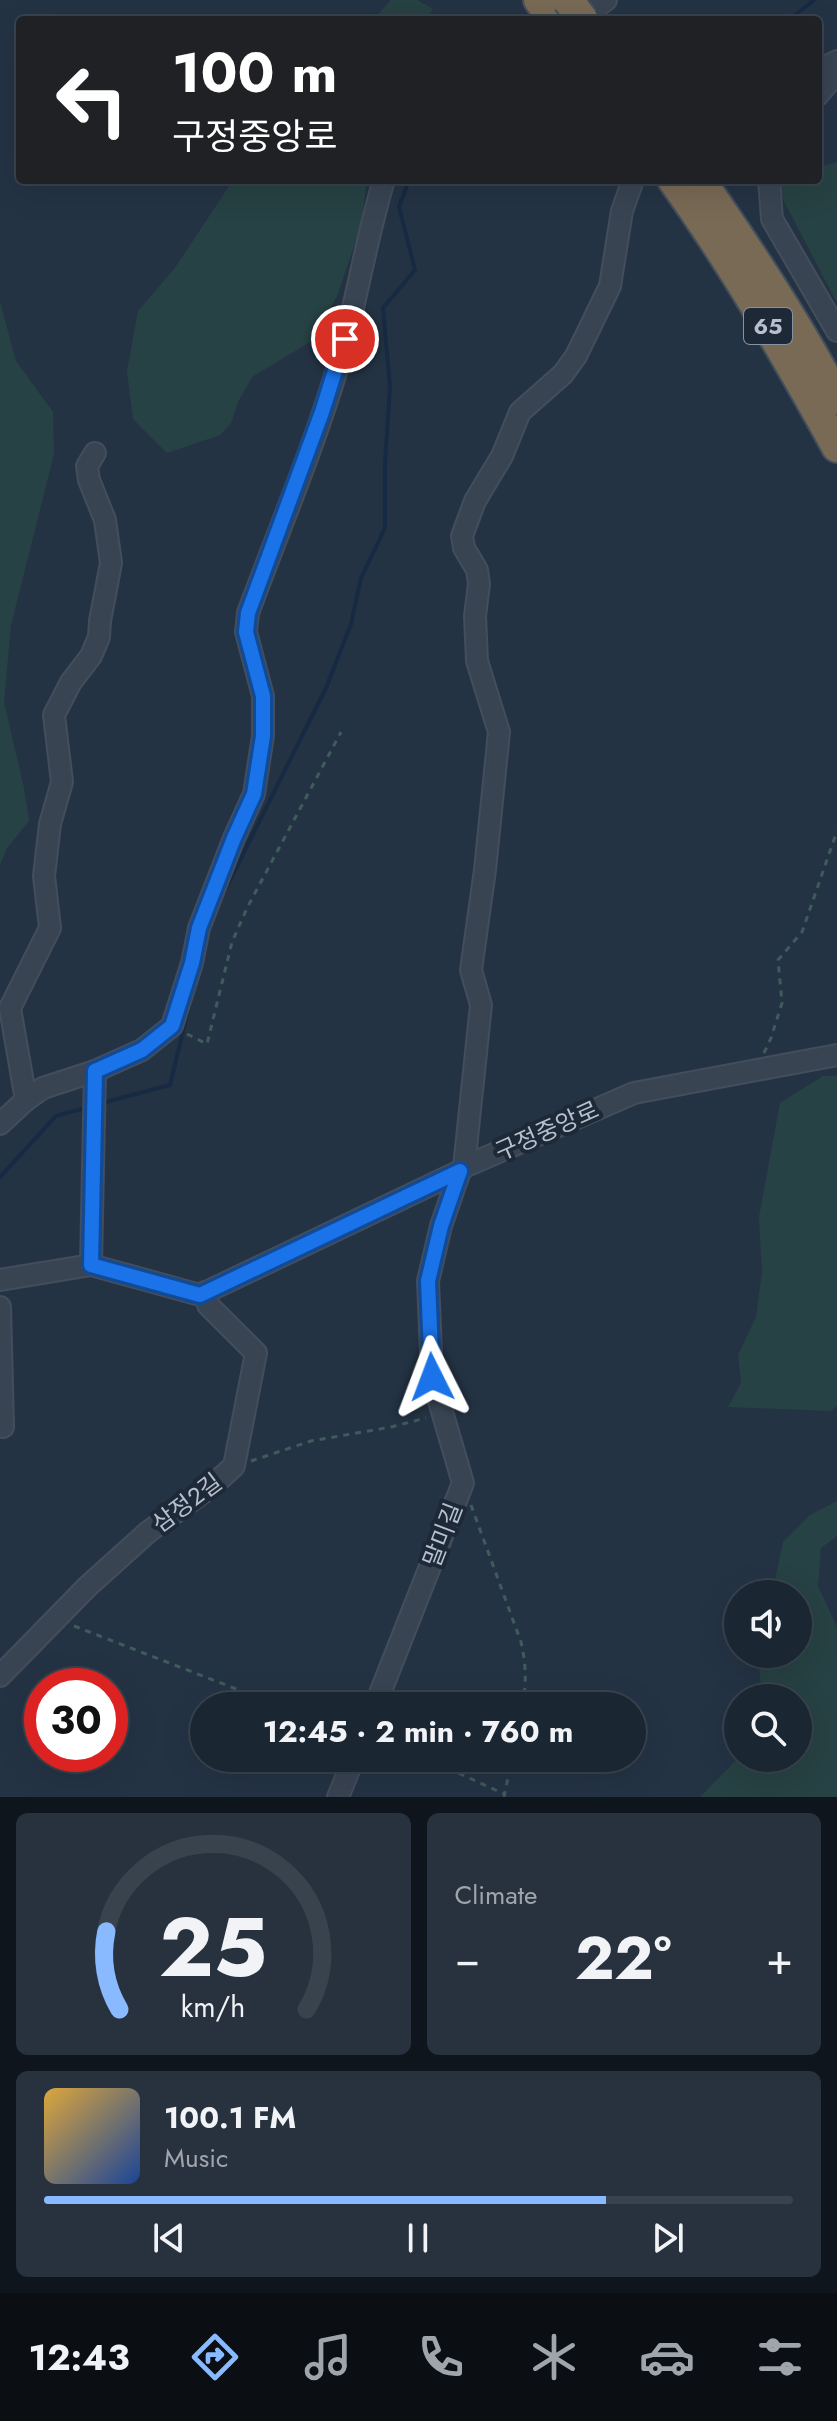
<!DOCTYPE html>
<meta charset="utf-8">
<style>
:root{--surface:#1b2633;--page:#28323f;--text:#f1f3f6;--muted:#a0a5ac;--line:#39434e;--accent:#89baff}
body{margin:0;font-family:Jost,"Noto Sans KR",sans-serif;background:var(--page);color:var(--text);height:100vh;display:flex;flex-direction:column;font-size:30px;white-space:nowrap}
*{box-sizing:border-box;margin:0}
p{font-size:26px;color:var(--muted)}
.icon{flex:none;width:44px;height:44px;fill:none;stroke:currentColor;stroke-width:2;stroke-linecap:round;stroke-linejoin:round}
.map{position:relative;height:1797px;overflow:hidden}
.sheet{display:flex;flex-direction:column;gap:16px;padding:16px;background:#0f151c;flex:1}
.sheet>*{flex:none}
.top-card{position:absolute;left:16px;top:16px;width:806px;height:168px;border-radius:8px;box-shadow:0 8px 32px #0002,0 0 0 2px var(--line);background:#202124;color:#fff;overflow:hidden}
.buttons{position:absolute;left:724px;top:1580px;display:grid;gap:16px}
.buttons a{display:grid;place-items:center;width:88px;height:88px;border-radius:50%;background:var(--surface);box-shadow:0 8px 32px #0002,0 0 0 2px var(--line);font-size:40px}
.speed{position:absolute;left:24px;top:1668px;display:flex;gap:16px;font-size:40px;font-weight:700;text-align:center}
.speed>*{display:grid;place-content:center;width:104px;height:104px;border-radius:50%;background:var(--surface);box-shadow:0 8px 32px #0002,0 0 0 2px var(--line);line-height:1}
.speed .limit{border:12px solid #d22;background:#fff;color:#111}
.pin{position:absolute;display:grid;place-items:center;width:68px;height:68px;color:#fff;margin:-34px;border:4px solid #fff;border-radius:50%;box-shadow:0 2px 8px #0007}
.me{position:absolute;width:88px;margin:-44px;rotate:357deg;stroke-linejoin:round;filter:drop-shadow(0 0 6px #0008)}
.turn{display:flex;align-items:center;gap:28px;height:168px;padding:0 24px;font-size:36px}
.turn .icon{width:104px;height:104px;stroke-width:2.5}
.turn b{display:block;font-size:56px;line-height:68px}
.big{font-size:60px;font-weight:700;line-height:1.1}
.sheet .tile{flex:1;display:flex;flex-direction:column;justify-content:center;gap:12px;min-width:0;padding:0 28px;border-radius:12px;background:var(--page)}
.sheet .dial{align-items:center;gap:0}
.dial svg{height:208px;overflow:visible;fill:none;stroke:var(--line);stroke-width:7;stroke-linecap:round;text-anchor:middle}
.dial text{fill:var(--text);stroke:none}
.song{display:flex;align-items:center;gap:24px}
.cover{width:96px;height:96px;border-radius:12px;background:linear-gradient(135deg,hsl(40 70% 55%),hsl(220 70% 35%))}
.played{height:8px;border-radius:4px;background:linear-gradient(90deg,var(--accent) 75%,var(--line) 75%)}
.keys{display:flex;justify-content:space-around;direction:ltr}
.heat{display:flex;justify-content:space-between;align-items:center;font-size:44px;direction:ltr}
.sheet .tiles{flex:1;display:grid;gap:16px;grid-template-columns:1fr 1fr}
.tile:last-child{grid-column:span 2}
.trip{position:absolute;left:190px;top:1692px;width:456px;height:80px;border-radius:40px;background:var(--surface);box-shadow:0 8px 32px #0002,0 0 0 2px var(--line);font-weight:700;line-height:80px;text-align:center}
.dock{display:flex;height:128px;justify-content:space-around;align-items:center;background:#0b0f14;color:var(--muted)}
.dock .icon{width:56px;height:56px}
.dock .current{color:var(--accent)}
.dock b{font-size:36px;color:var(--text)}
.map>svg:first-child{display:block}
.green{fill:#274244}
.lines{fill:none;stroke-linecap:round;stroke-linejoin:round}
.stream{stroke:#162a43;stroke-width:4}
.minor-casing{stroke:#434d5c;stroke-width:24}
.highway-casing{stroke:#444f5d;stroke-width:34}
.path{stroke:#405b5c;stroke-width:3;stroke-dasharray:6 6;stroke-linecap:butt}
.minor{stroke:#394453;stroke-width:20}
.highway{stroke:#796a55;stroke-width:30}
.highway-bridge-casing{stroke:#444f5d;stroke-width:34;stroke-linecap:butt}
.highway-bridge{stroke:#796a55;stroke-width:30}
.route-casing{stroke:#114b97;stroke-width:20}
.route{stroke:#1a73e8;stroke-width:14}
.labels{text-anchor:middle;stroke-width:8;stroke-linejoin:round;paint-order:stroke}
.shield{fill:#1e2938;stroke:#8892a0;stroke-width:2}
.shield-label{font-size:22px;font-weight:bold;fill:#b6bfcd}
.street-label{font-size:24px;fill:#b6bfcd;stroke:#1e2938}
</style>
<div class="map">
<svg width="837" height="1797" viewBox="0 0 837 1797">
<rect width="100%" height="100%" fill="#243344"/>
<g class="green">
<polygon points="391,0 417,0 433,9 425,20 373,20"/>
<polygon points="837,162 837,303 773,180 818,180 818,167"/>
<polygon points="233,180 367,180 361,226 337,296 312,341 252,377 238,402 231,423 220,435 167,453 133,419 127,371 138,311 175,268"/>
<polygon points="0,302 16,361 53,412 54,454 11,625 4,702 24,788 29,821 7,848 0,865"/>
<polygon points="823,1076 837,1076 837,1406 831,1411 728,1407 741,1383 738,1355 756,1317 762,1273 759,1217 780,1103"/>
<polygon points="837,1501 837,1536 821,1548 818,1586 837,1627 837,1797 700,1797 738,1758 798,1758 798,1698 762,1698 759,1666 761,1654 798,1654 798,1594 772,1594 783,1542 810,1515"/>
</g>
<g class="lines">
<g class="stream">
<polyline points="789,20 814,0"/>
<polyline points="219,902 326,688 351,624 361,578 385,528 385,463 390,387 383,308 415,270 399,207 409,180"/>
<polyline points="102,1103 170,1085 190,1002"/>
<polyline points="0,1177 56,1116 89,1107"/>
</g>
<defs>
<g id="minor">
<polyline points="578,20 606,0"/>
<polyline points="818,70 837,61 829,82 818,95"/>
<polyline points="769,180 772,219 837,331"/>
<polyline points="26,1100 10,1008 50,928 44,876 50,824 62,782 54,715 71,682 91,656 99,637 100,621 111,563 105,520 89,480 87,466 95,453"/>
<path d="M 0,1124 L 26,1100 L 43,1088 L 95,1071 L 142,1050 L 172,1026 L 192,963 L 199,928 L 234,838 L 254,794 L 263,736 L 263,696 L 246,632 L 248,613 C 279,529 315,445 340,359 C 357,300 366,239 384,180"/>
<polyline points="464,1167 481,1005 471,970 485,870 499,732 477,661 475,616 479,584 477,570 464,548 462,536 475,501 502,456 520,412 563,374 576,356 610,286 622,211 633,180"/>
<polyline points="91,1265 95,1071"/>
<polyline points="0,1280 91,1265 200,1295 460,1171 464,1167 634,1093 837,1055"/>
<polyline points="0,1307 3,1427"/>
<polyline points="0,1676 87,1587 148,1532 212,1486 234,1466 256,1353 208,1305 205,1292"/>
<polyline points="375,1706 463,1483 432,1377 428,1281 441,1226 460,1171"/>
<polyline points="338,1797 354,1758"/>
</g>
<g id="highway">
<polyline points="539,0 554,20"/>
<path d="M 673,180 C 734,265 786,355 837,447"/>
<path d="M 700,180 C 749,251 797,323 837,399"/>
</g>
</defs>
<use href="#minor" class="minor-casing"/>
<use href="#highway" class="highway-casing"/>
<g class="path">
<polyline points="187,1034 207,1044 232,942 247,908 341,732"/>
<polyline points="764,1053 771,1038 782,1003 778,960 802,932 837,831"/>
<polyline points="251,1461 311,1441 391,1427 426,1418"/>
<path d="M 471,1505 L 521,1642 C 526,1664 527,1684 522,1706"/>
<polyline points="74,1626 280,1706"/>
<polyline points="426,1758 504,1794"/>
<polyline points="504,1797 512,1758"/>
</g>
<use href="#minor" class="minor"/>
<use href="#highway" class="highway"/>
<defs>
<polyline id="highway-bridge" points="568,0 583,20"/>
</defs>
<use href="#highway-bridge" class="highway-bridge-casing"/>
<use href="#highway-bridge" class="highway-bridge"/>
</g>
<g class="lines">
<defs>
<polyline id="route" points="345,339 322,412 248,613 246,632 263,696 263,736 254,794 234,838 199,928 192,963 172,1026 142,1050 95,1071 91,1265 200,1295 460,1171 441,1226 428,1281 432,1377"/>
</defs>
<use href="#route" class="route-casing"/>
<use href="#route" class="route"/>
</g>
<g class="labels">
<rect class="shield" x="744" y="308" width="48" height="36" rx="6"/>
<g class="shield-label">
<text x="768" y="334">65</text>
</g>
<g class="street-label">
<text transform="translate(547 1131) rotate(-24)" y="8">구정중앙로</text>
<text transform="translate(187 1503) rotate(-37)" y="8">삼정2길</text>
<text transform="translate(443 1535) rotate(-69)" y="8">말미길</text>
</g>
</g>
</svg>
<div class="buttons">
<a><svg class="icon" aria-label="sound" viewBox="0 0 24 24"><path d="M4 9h4l5-4v14l-5-4H4zM17 9q2 3 0 6"/></svg></a>
<a><svg class="icon" aria-label="search" viewBox="0 0 24 24"><circle cx="10" cy="10" r="6"/><path d="M15 15l6 6"/></svg></a>
</div>
<div class="speed"><div class="limit">30</div></div>
<div class="pin" style="left:345px;top:339px;background:#d93025"><svg class="icon" aria-label="arrive" viewBox="0 0 24 24"><path d="M6 21V4h12l-3 4 3 4H6"/></svg></div>
<svg class="me" style="left:432px;top:1377px" viewBox="-20 -20 40 40"><path d="M0-17L14 15 0 8-14 15z" fill="#1a73e8" stroke="#fff" stroke-width="4"/></svg>
<div class="trip">12:45 · 2 min · 760 m</div>
<div class="top-card">
<div class="turn"><svg class="icon" aria-label="left" viewBox="0 0 24 24"><path d="M17 20v-9H6M10 6l-5 5 5 5"/></svg><div><b>100 m</b>구정중앙로</div></div>
</div>
</div>
<section class="sheet">
<div class="tiles">
<div class="tile dial"><svg viewBox="0 0 100 80">
<path d="M14 69A42 42 0 1 1 86 69"/>
<path d="M14 69A42 42 0 0 1 9 39" stroke="#89baff"/>
<text x="50" y="56" font-size="32" font-weight="700">25</text>
<text x="50" y="72" font-size="11">km/h</text>
</svg></div>
<div class="tile"><p>Climate</p>
<div class="heat"><a>−</a><b class="big">22°</b><a>+</a></div>
</div>
<div class="tile">
<div class="song"><i class="cover"></i><div><b>100.1 FM</b><p>Music</p></div></div>
<div class="played"></div>
<div class="keys"><svg class="icon" aria-label="previous" viewBox="0 0 24 24"><path d="M18 5L8 12l10 7zM5 5v14"/></svg><svg class="icon" aria-label="pause" viewBox="0 0 24 24"><path d="M8 5v14M16 5v14"/></svg><svg class="icon" aria-label="next" viewBox="0 0 24 24"><path d="M6 5l10 7-10 7zM19 5v14"/></svg></div>
</div>
</div>
</section>
<nav class="dock">
<b>12:43</b>
<svg class="icon current" aria-label="directions" viewBox="0 0 24 24"><path d="M12 3l9 9-9 9-9-9zM9 14v-3h6M13 9l2 2-2 2"/></svg>
<svg class="icon" aria-label="music" viewBox="0 0 24 24"><path d="M9 18V5l10-2v13"/><circle cx="6" cy="18" r="3"/><circle cx="16" cy="16" r="3"/></svg>
<svg class="icon" aria-label="phone" viewBox="0 0 24 24"><path d="M5 4h4l2 5-3 2q2 4 5 5l2-3 5 2v4C11 20 4 13 5 4z"/></svg>
<svg class="icon" aria-label="climate" viewBox="0 0 24 24"><path d="M12 3v18M4 7l16 10M4 17L20 7"/></svg>
<svg class="icon" aria-label="car" viewBox="0 0 24 24"><path d="M5 17H2v-5l4-1 3-4h7l3 4 3 1v5h-3M9 17h6M6 11h13"/><circle cx="7" cy="17" r="2"/><circle cx="17" cy="17" r="2"/></svg>
<svg class="icon" aria-label="filters" viewBox="0 0 24 24"><path d="M4 7h16M4 17h16"/><circle cx="9" cy="7" r="2"/><circle cx="15" cy="17" r="2"/></svg>
</nav>
